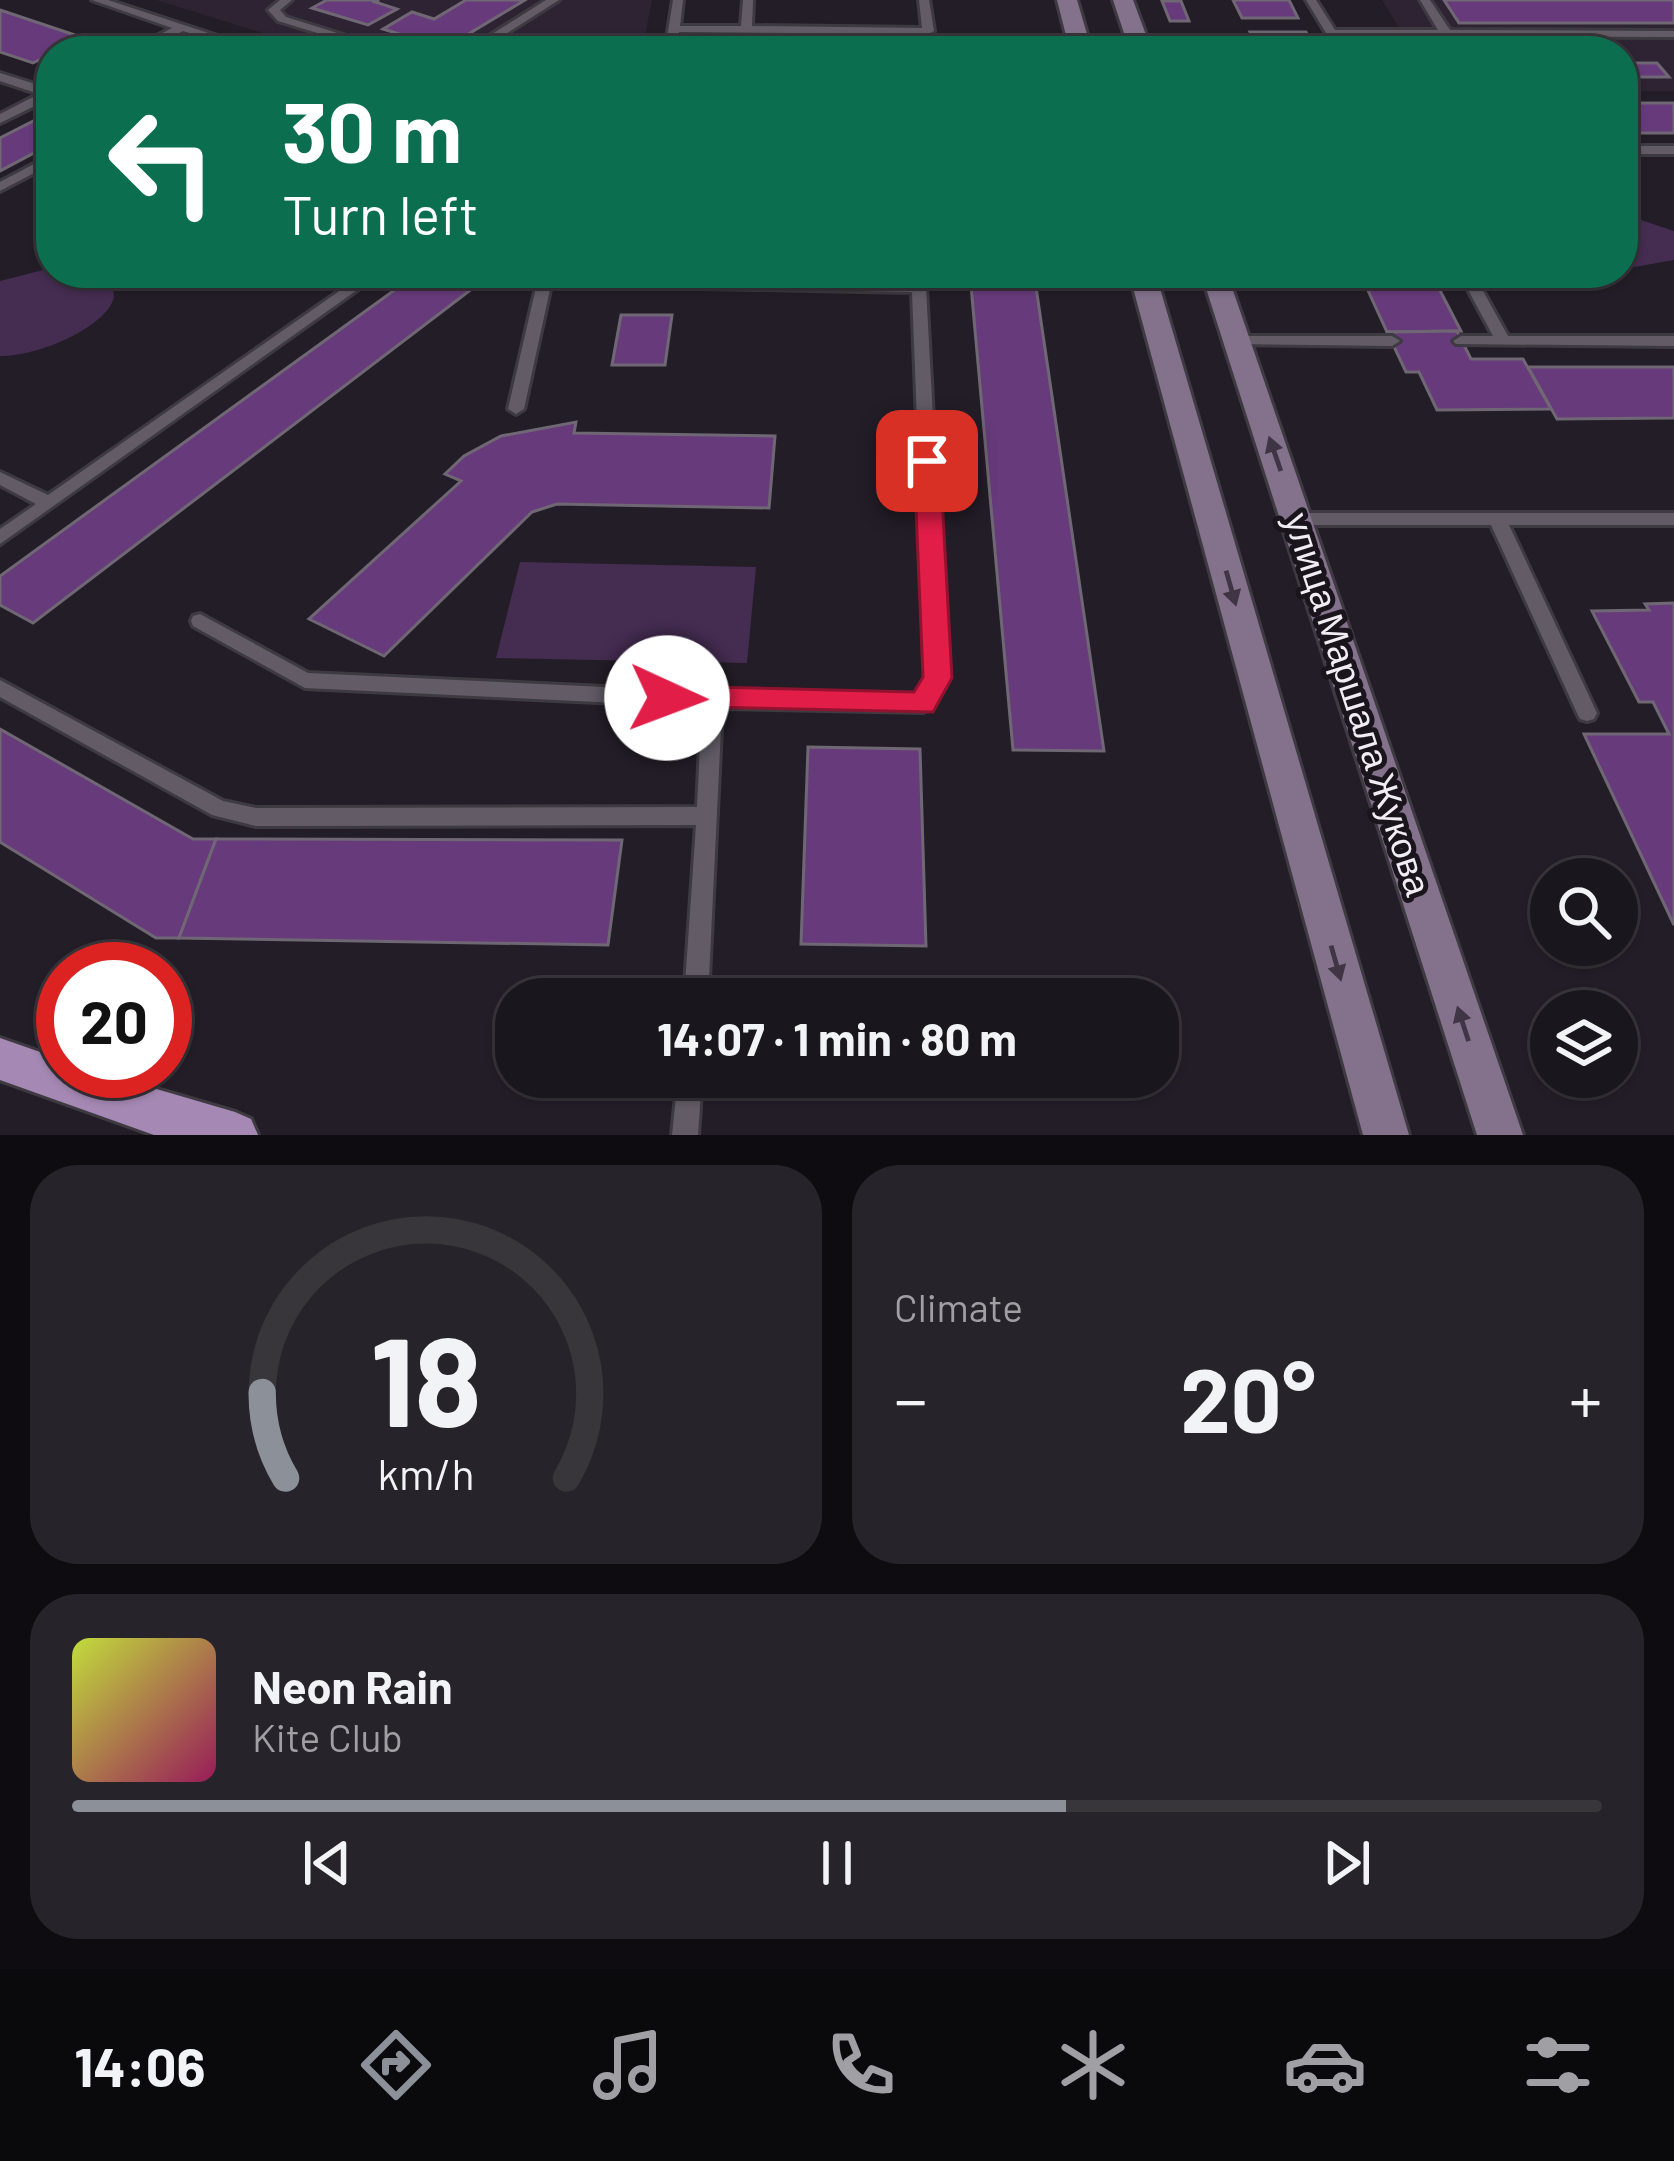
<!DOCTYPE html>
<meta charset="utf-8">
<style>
:root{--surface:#1a161d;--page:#27232a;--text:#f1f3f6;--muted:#9f9fa4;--line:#38353b;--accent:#8c9099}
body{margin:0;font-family:Barlow,sans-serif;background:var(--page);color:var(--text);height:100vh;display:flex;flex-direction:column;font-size:45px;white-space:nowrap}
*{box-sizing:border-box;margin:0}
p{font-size:39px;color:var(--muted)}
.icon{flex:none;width:66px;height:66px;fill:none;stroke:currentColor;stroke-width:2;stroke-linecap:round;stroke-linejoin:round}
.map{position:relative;height:1135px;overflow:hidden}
.sheet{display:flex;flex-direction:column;gap:30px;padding:30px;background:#0e0c10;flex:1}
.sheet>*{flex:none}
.top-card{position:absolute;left:36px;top:36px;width:1602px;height:252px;border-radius:48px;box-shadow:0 3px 9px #0004,0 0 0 3px var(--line);background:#0b6e4f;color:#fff;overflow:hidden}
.controls{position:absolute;left:1530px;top:858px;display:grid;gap:24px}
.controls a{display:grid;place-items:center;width:108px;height:108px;border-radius:50%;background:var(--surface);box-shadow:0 3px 9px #0004,0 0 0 3px var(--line);font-size:60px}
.speed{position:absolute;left:36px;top:942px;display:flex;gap:24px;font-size:60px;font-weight:700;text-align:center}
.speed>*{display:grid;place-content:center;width:156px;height:156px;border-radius:50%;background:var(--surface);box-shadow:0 3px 9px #0004,0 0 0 3px var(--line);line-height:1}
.speed .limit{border:18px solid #d22;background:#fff;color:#111}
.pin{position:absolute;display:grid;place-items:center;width:102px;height:102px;color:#fff;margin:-51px;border-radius:24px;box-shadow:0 6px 18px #0006}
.me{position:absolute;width:132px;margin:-66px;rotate:92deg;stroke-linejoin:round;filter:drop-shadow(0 0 9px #0008)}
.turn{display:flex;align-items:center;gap:42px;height:252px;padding:0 48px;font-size:54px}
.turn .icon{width:156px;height:156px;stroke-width:2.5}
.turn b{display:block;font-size:84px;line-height:102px}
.big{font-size:90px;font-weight:700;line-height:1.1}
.sheet .widget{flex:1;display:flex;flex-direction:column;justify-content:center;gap:18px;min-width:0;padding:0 42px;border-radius:48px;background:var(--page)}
.sheet .dial{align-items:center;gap:0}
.dial svg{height:312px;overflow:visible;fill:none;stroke:var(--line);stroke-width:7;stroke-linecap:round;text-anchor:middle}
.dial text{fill:var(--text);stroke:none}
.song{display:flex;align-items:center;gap:36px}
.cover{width:144px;height:144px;border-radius:18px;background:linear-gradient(135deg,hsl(70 70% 55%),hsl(330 70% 35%))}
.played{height:12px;border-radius:6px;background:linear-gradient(90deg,var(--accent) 65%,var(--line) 65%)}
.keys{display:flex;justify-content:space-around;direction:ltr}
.heat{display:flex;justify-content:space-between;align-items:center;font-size:66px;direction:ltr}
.sheet .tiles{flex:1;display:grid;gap:30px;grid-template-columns:1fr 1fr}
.widget:last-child{grid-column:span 2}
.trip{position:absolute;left:495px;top:978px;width:684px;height:120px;border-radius:48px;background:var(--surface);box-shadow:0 3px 9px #0004,0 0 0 3px var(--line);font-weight:700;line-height:120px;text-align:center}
.tab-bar{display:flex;height:192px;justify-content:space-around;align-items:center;background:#0a090c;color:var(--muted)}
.tab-bar .icon{width:84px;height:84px}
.tab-bar .selected{color:var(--accent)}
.tab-bar b{font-size:54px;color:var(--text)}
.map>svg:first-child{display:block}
.built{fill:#2d2332}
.green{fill:#452c51}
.building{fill:#673b7b;stroke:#6f6773;stroke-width:3}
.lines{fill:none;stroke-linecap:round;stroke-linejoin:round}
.service-casing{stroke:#3e3a41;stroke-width:6}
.secondary-casing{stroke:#3e3a41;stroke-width:6}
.primary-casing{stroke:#3e3a41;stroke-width:6}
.service{fill:#635c67;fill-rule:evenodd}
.secondary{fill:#84728d;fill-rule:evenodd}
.primary{fill:#a589b4;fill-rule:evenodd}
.oneway{fill:#3f3544}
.route{fill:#e11d48;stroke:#92132f;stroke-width:3}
.labels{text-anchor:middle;stroke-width:10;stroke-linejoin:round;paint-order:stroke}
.street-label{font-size:36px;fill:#f1edf4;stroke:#1a141d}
</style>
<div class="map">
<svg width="1674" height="1135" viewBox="0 0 1674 1135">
<rect width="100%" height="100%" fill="#231d27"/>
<g class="built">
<polygon points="156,0 652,0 642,51 321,51"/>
<polygon points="1382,0 1674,0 1674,91 1623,91 1623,51 1413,51"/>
</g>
<g class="green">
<polygon points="1623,214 1674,231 1674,260 1623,269"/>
<path d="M 51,268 L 51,273 C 186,273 73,356 0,356 L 0,281 Z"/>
<polygon points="520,562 756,567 747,663 496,658"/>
</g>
<g class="building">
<polygon points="327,0 379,0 375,2 397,9 368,25 312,8"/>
<polygon points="466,0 525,0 445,48 383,29 412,12 434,19"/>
<polygon points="1233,0 1289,0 1298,18 1242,18"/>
<polygon points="1444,0 1674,0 1674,23 1459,23"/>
<polygon points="1162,1 1181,1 1189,21 1170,21"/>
<polygon points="0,10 84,38 33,63 0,52"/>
<polygon points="1250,32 1306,32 1316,51 1259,51"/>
<polygon points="841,39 904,39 905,51 841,51"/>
<polygon points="1623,63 1657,63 1669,77 1623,77"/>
<rect x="1623" y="103" width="51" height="30"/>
<polygon points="47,114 51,144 0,171 0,138"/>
<polygon points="418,273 455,273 481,282 33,623 0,605 0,576"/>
<polygon points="1360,273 1431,273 1461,331 1387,332"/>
<polygon points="971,286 1036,287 1104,751 1013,750"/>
<polygon points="621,315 672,315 665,365 612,365"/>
<polygon points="1457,331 1471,359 1523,359 1551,409 1437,410 1419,372 1406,372 1387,332"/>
<polygon points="1528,367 1674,367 1674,418 1557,419"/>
<polygon points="576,422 574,433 775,436 769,508 557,504 532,512 384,656 309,619 461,481 445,474 464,456 501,436"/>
<polygon points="1674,603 1674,925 1584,734 1669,734 1653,702 1639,702 1592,611 1649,610 1645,604"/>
<polygon points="0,729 193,839 216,839 179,938 156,938 0,842"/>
<polygon points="808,747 920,749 926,946 801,944"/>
<polygon points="216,839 622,840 608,945 179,938"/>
</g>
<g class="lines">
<defs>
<g id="service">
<polygon points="92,0 108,0 263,51 245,51 183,31 144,51 129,51 172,28"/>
<polygon points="280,0 292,0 280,10 286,17 395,51 377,51 278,21 268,10"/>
<polygon points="546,0 559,0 479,51 465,51"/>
<polygon points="673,0 683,0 680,26 741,26 743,0 753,0 752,26 922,28 919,0 929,0 934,31 928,34 679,32 677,51 665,51"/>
<polygon points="1306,0 1316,0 1335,30 1438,30 1420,0 1430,0 1450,30 1674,31 1674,37 1340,36 1349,51 1337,51"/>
<polygon points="0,73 51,89 51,98 0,123 0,114 39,94 0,81"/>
<rect x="1623" y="146" width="51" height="8"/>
<polygon points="51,155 51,164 0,191 0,182"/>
<polygon points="365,273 381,273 0,544 0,529 36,504 0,485 0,472 48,495"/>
<polygon points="521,273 540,273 547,277 919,284 926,288 947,678 930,709 923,712 722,708 708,999 684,999 696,825 256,826 212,815 0,697 0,680 223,801 256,808 697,807 702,707 305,688 193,626 191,621 193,616 200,614 308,673 712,692 917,696 927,678 912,292 551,285 524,409 516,414 508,409 537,283"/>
<polygon points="1459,273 1473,273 1508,336 1674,336 1674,346 1456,344 1453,341 1461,336 1493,336"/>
<polygon points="1237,336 1392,336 1400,341 1392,346 1232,344 1229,341"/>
<polygon points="1298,513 1674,513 1674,525 1509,525 1597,713 1594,719 1587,721 1580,719 1577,713 1491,525 1298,525 1289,519"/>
<polygon points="678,1077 702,1077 698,1135 672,1135"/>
</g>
<g id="secondary">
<polygon points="1057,0 1077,0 1092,51 1070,51"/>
<polygon points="1113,0 1133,0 1152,51 1130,51"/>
<polygon points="1129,273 1227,273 1523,1135 1477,1135 1205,285 1159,285 1409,1135 1363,1135"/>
</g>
<polygon id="primary" points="0,1038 63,1060 63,1071 95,1071 235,1112 251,1119 258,1135 154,1135 0,1080"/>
</defs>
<use href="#service" class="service-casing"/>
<use href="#secondary" class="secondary-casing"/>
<use href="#primary" class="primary-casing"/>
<use href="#service" class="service"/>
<use href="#secondary" class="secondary"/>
<use href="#primary" class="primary"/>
</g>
<defs><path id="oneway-solid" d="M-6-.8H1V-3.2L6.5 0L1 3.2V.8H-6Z" transform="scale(3)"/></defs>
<g class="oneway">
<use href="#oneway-solid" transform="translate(1275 454) rotate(-109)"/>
<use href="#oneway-solid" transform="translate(1231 588) rotate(74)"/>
<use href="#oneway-solid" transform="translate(1336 963) rotate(74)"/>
<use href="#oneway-solid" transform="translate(1463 1024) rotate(-108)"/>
</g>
<polygon class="route" points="927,453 940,461 952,678 933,712 656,706 652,698 656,689 667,686 914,692 923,677 914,461"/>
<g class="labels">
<g class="street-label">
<text transform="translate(1358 704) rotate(72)" y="13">улица Маршала Жукова</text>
</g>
</g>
</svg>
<div class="controls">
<a><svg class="icon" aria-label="search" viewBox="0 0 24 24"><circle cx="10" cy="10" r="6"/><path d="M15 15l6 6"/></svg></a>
<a><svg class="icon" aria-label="layers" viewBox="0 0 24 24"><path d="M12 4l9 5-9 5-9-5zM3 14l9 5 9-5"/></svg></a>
</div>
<div class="speed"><div class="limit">20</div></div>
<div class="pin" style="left:927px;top:461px;background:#d93025"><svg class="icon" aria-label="arrive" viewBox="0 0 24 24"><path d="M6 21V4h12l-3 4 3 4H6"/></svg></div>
<svg class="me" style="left:667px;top:698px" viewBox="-20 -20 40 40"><circle r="19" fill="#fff"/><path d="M0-13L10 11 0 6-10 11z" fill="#e11d48"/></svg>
<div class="trip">14:07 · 1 min · 80 m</div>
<div class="top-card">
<div class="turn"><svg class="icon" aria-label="left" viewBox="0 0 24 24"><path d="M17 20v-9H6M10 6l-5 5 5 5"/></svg><div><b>30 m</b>Turn left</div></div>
</div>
</div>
<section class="sheet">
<div class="tiles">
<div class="widget dial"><svg viewBox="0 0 100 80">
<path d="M14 69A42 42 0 1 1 86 69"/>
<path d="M14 69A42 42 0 0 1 8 47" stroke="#8c9099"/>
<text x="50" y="56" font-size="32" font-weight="700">18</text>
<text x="50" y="72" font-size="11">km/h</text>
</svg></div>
<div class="widget"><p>Climate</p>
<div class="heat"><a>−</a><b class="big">20°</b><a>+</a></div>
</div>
<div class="widget">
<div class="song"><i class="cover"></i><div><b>Neon Rain</b><p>Kite Club</p></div></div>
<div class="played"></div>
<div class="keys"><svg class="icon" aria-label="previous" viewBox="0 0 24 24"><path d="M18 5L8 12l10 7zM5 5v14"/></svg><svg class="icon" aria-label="pause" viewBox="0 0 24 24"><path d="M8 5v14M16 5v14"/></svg><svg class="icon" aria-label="next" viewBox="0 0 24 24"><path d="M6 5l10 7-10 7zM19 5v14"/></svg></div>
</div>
</div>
</section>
<nav class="tab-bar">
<b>14:06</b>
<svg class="icon selected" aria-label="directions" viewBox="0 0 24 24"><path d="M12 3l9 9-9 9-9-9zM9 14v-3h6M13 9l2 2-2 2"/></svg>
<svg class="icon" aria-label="music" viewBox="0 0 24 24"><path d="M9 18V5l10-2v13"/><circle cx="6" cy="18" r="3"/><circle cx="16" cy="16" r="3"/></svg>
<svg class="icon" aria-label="phone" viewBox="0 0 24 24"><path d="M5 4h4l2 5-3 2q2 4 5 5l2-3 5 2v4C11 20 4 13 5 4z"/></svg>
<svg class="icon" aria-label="climate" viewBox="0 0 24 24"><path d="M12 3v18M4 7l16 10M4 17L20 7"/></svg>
<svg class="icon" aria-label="car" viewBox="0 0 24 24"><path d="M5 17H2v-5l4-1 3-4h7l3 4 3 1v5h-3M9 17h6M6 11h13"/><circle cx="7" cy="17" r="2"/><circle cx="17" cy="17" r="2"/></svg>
<svg class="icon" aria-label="filters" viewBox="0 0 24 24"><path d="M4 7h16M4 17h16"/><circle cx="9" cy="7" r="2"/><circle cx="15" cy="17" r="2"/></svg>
</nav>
